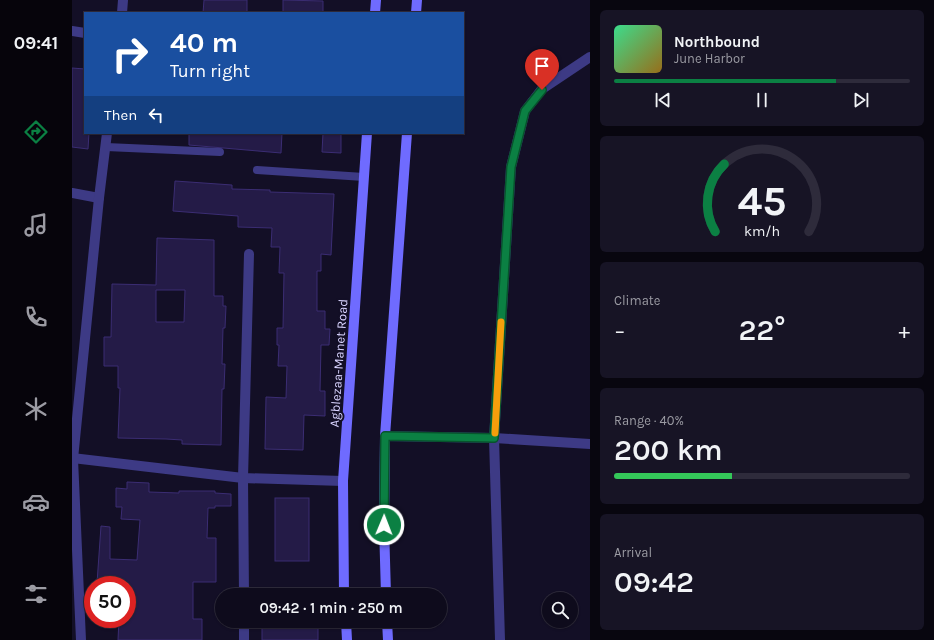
<!DOCTYPE html>
<meta charset="utf-8">
<style>
:root{--surface:#0e0b1c;--page:#171425;--text:#f1f3f6;--muted:#9b9ba3;--line:#2e2b3b;--accent:#0b8043}
body{margin:0;font-family:Karla,sans-serif;background:var(--page);color:var(--text);height:100vh;display:flex;flex-direction:column;font-size:15px;white-space:nowrap}
*{box-sizing:border-box;margin:0}
p{font-size:13px;color:var(--muted)}
.icon{flex:none;width:22px;height:22px;fill:none;stroke:currentColor;stroke-width:2;stroke-linecap:round;stroke-linejoin:round}
.map{position:relative;flex:1;overflow:hidden}
.drawer{display:flex;flex-direction:column;gap:10px;padding:10px;background:#08060f;width:344px}
.drawer>*{flex:none}
.hud{position:absolute;left:12px;top:12px;width:380px;height:122px;border-radius:0px;box-shadow:0 1px 3px #0004,0 0 0 1px var(--line);background:#1a4fa0;color:#fff;overflow:hidden}
.controls{position:absolute;left:470px;top:592px;display:grid;gap:8px}
.controls a{display:grid;place-items:center;width:36px;height:36px;border-radius:50%;background:var(--surface);box-shadow:0 1px 3px #0004,0 0 0 1px var(--line);font-size:20px}
.speed{position:absolute;left:12px;top:576px;display:flex;gap:8px;font-size:20px;font-weight:700;text-align:center}
.speed>*{display:grid;place-content:center;width:52px;height:52px;border-radius:50%;background:var(--surface);box-shadow:0 1px 3px #0004,0 0 0 1px var(--line);line-height:1}
.speed .limit{border:6px solid #d22;background:#fff;color:#111}
.pin{position:absolute;display:grid;place-items:center;width:34px;height:34px;color:#fff;margin:-41px -17px;border-radius:50% 50% 50% 0;rotate:-45deg;box-shadow:0 0 4px #0007}
.pin .icon{rotate:45deg}
.me{position:absolute;width:44px;margin:-22px;rotate:1deg;stroke-linejoin:round;filter:drop-shadow(0 0 3px #0008)}
.turn{display:flex;align-items:center;gap:14px;height:84px;padding:0 20px;font-size:18px}
.turn .icon{width:52px;height:52px;stroke-width:2.5}
.turn b{display:block;font-size:28px;line-height:34px}
.then{display:flex;align-items:center;height:38px;padding:0 20px;background:#0003;gap:8px;font-size:15px}
.big{font-size:30px;font-weight:600;line-height:1.1}
.drawer .widget{flex:1;display:flex;flex-direction:column;justify-content:center;gap:6px;min-width:0;padding:0 14px;border-radius:6px;background:var(--page)}
.drawer .dial{align-items:center;gap:0}
.dial svg{height:104px;overflow:visible;fill:none;stroke:var(--line);stroke-width:7;stroke-linecap:round;text-anchor:middle}
.dial text{fill:var(--text);stroke:none}
.song{display:flex;align-items:center;gap:12px}
.cover{width:48px;height:48px;border-radius:6px;background:linear-gradient(135deg,hsl(150 70% 55%),hsl(40 70% 35%))}
.played{height:4px;border-radius:2px;background:linear-gradient(90deg,var(--accent) 75%,var(--line) 75%)}
.keys{display:flex;justify-content:space-around;direction:ltr}
.heat{display:flex;justify-content:space-between;align-items:center;font-size:22px;direction:ltr}
.charge{height:6px;border-radius:3px;background:linear-gradient(90deg,#34c759 40%,var(--line) 0)}
.trip{position:absolute;left:143px;top:588px;width:232px;height:40px;border-radius:20px;background:var(--surface);box-shadow:0 1px 3px #0004,0 0 0 1px var(--line);font-weight:600;line-height:40px;text-align:center}
main{display:flex;flex:1;min-height:0}
.menu{display:flex;flex-direction:column;width:72px;justify-content:space-around;align-items:center;background:#06040b;color:var(--muted)}
.menu .icon{width:28px;height:28px}
.menu .active{color:var(--accent)}
.menu b{font-size:18px;color:var(--text)}
.map>svg:first-child{display:block}
.building{fill:#241b47;stroke:#3b2d73;fill-rule:evenodd}
.lines{fill:none;stroke-linecap:round;stroke-linejoin:round}
.service{stroke:#3d3a85;stroke-width:8}
.minor{stroke:#3d3a85;stroke-width:10}
.secondary{stroke:#6f6bff;stroke-width:10}
.route-casing{stroke:#07532c;stroke-width:10}
.route{stroke:#0b8043;stroke-width:7}
.slow{stroke:#f59e0b;stroke-width:7}
.labels{text-anchor:middle;stroke-width:4;stroke-linejoin:round;paint-order:stroke}
.street-label{font-size:13px;fill:#d9d4ff;stroke:#130f26}
</style>
<main>
<nav class="menu">
<b>09:41</b>
<svg class="icon active" aria-label="directions" viewBox="0 0 24 24"><path d="M12 3l9 9-9 9-9-9zM9 14v-3h6M13 9l2 2-2 2"/></svg>
<svg class="icon" aria-label="music" viewBox="0 0 24 24"><path d="M9 18V5l10-2v13"/><circle cx="6" cy="18" r="3"/><circle cx="16" cy="16" r="3"/></svg>
<svg class="icon" aria-label="phone" viewBox="0 0 24 24"><path d="M5 4h4l2 5-3 2q2 4 5 5l2-3 5 2v4C11 20 4 13 5 4z"/></svg>
<svg class="icon" aria-label="climate" viewBox="0 0 24 24"><path d="M12 3v18M4 7l16 10M4 17L20 7"/></svg>
<svg class="icon" aria-label="car" viewBox="0 0 24 24"><path d="M5 17H2v-5l4-1 3-4h7l3 4 3 1v5h-3M9 17h6M6 11h13"/><circle cx="7" cy="17" r="2"/><circle cx="17" cy="17" r="2"/></svg>
<svg class="icon" aria-label="filters" viewBox="0 0 24 24"><path d="M4 7h16M4 17h16"/><circle cx="9" cy="7" r="2"/><circle cx="15" cy="17" r="2"/></svg>
</nav>
<div class="map">
<svg width="518" height="640" viewBox="0 0 518 640">
<rect width="100%" height="100%" fill="#130f26"/>
<g class="building">
<polygon points="132,0 175,0 175,13 131,13"/>
<polygon points="211,0 251,1 251,13 211,13"/>
<polygon points="0,68 13,69 13,133 17,133 16,149 0,147"/>
<polygon points="117,133 210,133 209,153 117,145"/>
<polygon points="251,133 269,133 269,153 250,152"/>
<polygon points="103,181 160,185 160,189 198,190 198,192 262,194 259,255 249,254 249,271 245,271 245,311 253,311 253,329 258,329 257,345 249,345 248,391 253,391 253,416 232,415 231,450 193,449 194,397 214,398 215,366 206,366 207,345 205,345 205,328 211,328 212,273 207,273 208,247 199,247 200,228 166,227 166,216 101,211"/>
<path d="M 85,238 L 142,240 L 142,296 L 151,296 L 151,306 L 154,306 L 153,328 L 151,328 L 150,364 L 153,364 L 152,389 L 150,389 L 149,445 L 110,444 L 110,440 L 94,439 L 46,438 L 48,388 L 46,388 L 46,366 L 32,366 L 32,337 L 39,337 L 40,284 L 84,285 ZM 84,290 L 113,290 L 112,322 L 84,322 Z"/>
<polygon points="55,482 77,483 77,492 107,493 107,491 143,491 143,493 159,494 159,506 143,506 143,508 136,508 135,538 144,538 144,582 121,582 121,619 130,619 130,640 46,640 47,619 55,619 55,585 25,583 29,526 38,527 38,559 65,560 68,520 49,519 50,507 44,507 44,488 55,489"/>
<rect x="203" y="498" width="34" height="63"/>
<polygon points="211,621 246,621 246,640 190,640 190,627 211,627"/>
</g>
<g class="lines">
<g class="service">
<polyline points="34,147 148,152"/>
<polyline points="185,170 292,177"/>
</g>
<g class="minor">
<polyline points="50,13 51,0"/>
<polyline points="0,31 13,33"/>
<polyline points="0,193 27,198"/>
<polyline points="313,436 422,438 518,444"/>
<polyline points="0,458 171,478 271,481"/>
<polyline points="172,595 171,478 177,254"/>
<polyline points="172,621 172,640"/>
<polyline points="9,640 1,459 27,198 35,133"/>
<polyline points="428,640 422,438 439,167 453,111 470,89 518,57"/>
</g>
<g class="secondary">
<polyline points="303,13 304,0"/>
<polyline points="344,13 345,0"/>
<polyline points="272,595 271,481 295,133"/>
<polyline points="314,595 312,525 313,436 335,133"/>
<polyline points="274,621 275,640"/>
<polyline points="315,621 316,640"/>
</g>
</g>
<g class="lines">
<defs>
<polyline id="route" points="312,525 313,436 422,438 439,167 453,111 470,90"/>
</defs>
<use href="#route" class="route-casing"/>
<use href="#route" class="route"/>
<polyline class="slow" points="423,433 429,322"/>
</g>
<g class="labels">
<g class="street-label">
<text transform="translate(266 363) rotate(-86)" y="5">Agblezaa-Manet Road</text>
</g>
</g>
</svg>
<div class="controls">
<a><svg class="icon" aria-label="search" viewBox="0 0 24 24"><circle cx="10" cy="10" r="6"/><path d="M15 15l6 6"/></svg></a>
</div>
<div class="speed"><div class="limit">50</div></div>
<div class="pin" style="left:470px;top:90px;background:#d93025"><svg class="icon" aria-label="arrive" viewBox="0 0 24 24"><path d="M6 21V4h12l-3 4 3 4H6"/></svg></div>
<svg class="me" style="left:312px;top:525px" viewBox="-20 -20 40 40"><circle r="17" fill="#0b8043" stroke="#fff" stroke-width="3"/><path d="M0-11L8 9 0 5-8 9z" fill="#fff"/></svg>
<div class="trip">09:42 · 1 min · 250 m</div>
<div class="hud">
<div class="turn"><svg class="icon" aria-label="right" viewBox="0 0 24 24"><path d="M7 20v-9h11M14 6l5 5-5 5"/></svg><div><b>40 m</b>Turn right</div></div>
<div class="then">Then<svg class="icon" aria-label="left" viewBox="0 0 24 24"><path d="M17 20v-9H6M10 6l-5 5 5 5"/></svg></div>
</div>
</div>
<section class="drawer">
<div class="widget">
<div class="song"><i class="cover"></i><div><b>Northbound</b><p>June Harbor</p></div></div>
<div class="played"></div>
<div class="keys"><svg class="icon" aria-label="previous" viewBox="0 0 24 24"><path d="M18 5L8 12l10 7zM5 5v14"/></svg><svg class="icon" aria-label="pause" viewBox="0 0 24 24"><path d="M8 5v14M16 5v14"/></svg><svg class="icon" aria-label="next" viewBox="0 0 24 24"><path d="M6 5l10 7-10 7zM19 5v14"/></svg></div>
</div>
<div class="widget dial"><svg viewBox="0 0 100 80">
<path d="M14 69A42 42 0 1 1 86 69"/>
<path d="M14 69A42 42 0 0 1 21 17" stroke="#0b8043"/>
<text x="50" y="56" font-size="32" font-weight="700">45</text>
<text x="50" y="72" font-size="11">km/h</text>
</svg></div>
<div class="widget"><p>Climate</p>
<div class="heat"><a>−</a><b class="big">22°</b><a>+</a></div>
</div>
<div class="widget"><p>Range · 40%</p><b class="big">200 km</b><div class="charge"></div></div>
<div class="widget"><p>Arrival</p><b class="big">09:42</b></div>
</section>
</main>
